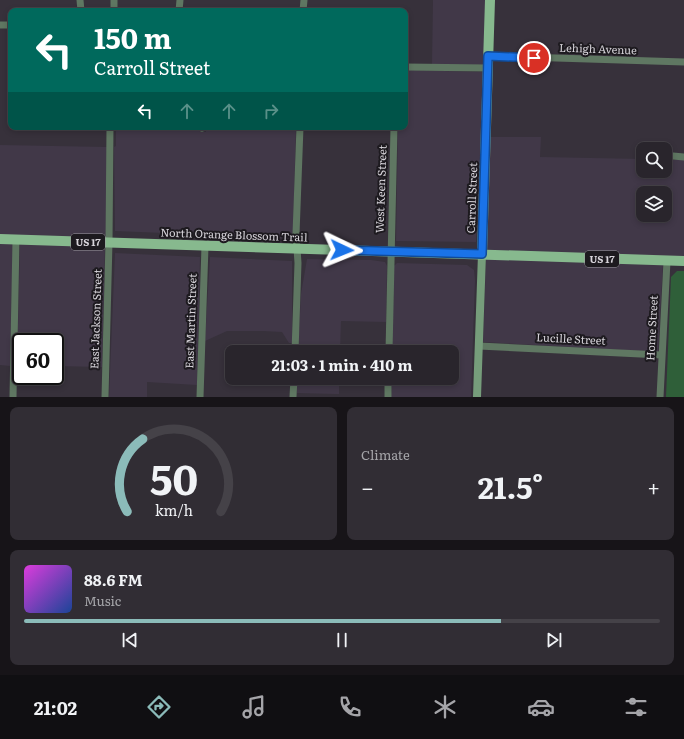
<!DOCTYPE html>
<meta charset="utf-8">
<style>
:root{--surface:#29252c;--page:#312d34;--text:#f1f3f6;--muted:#a5a5a9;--line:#454248;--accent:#8bbbb9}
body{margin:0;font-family:Literata,serif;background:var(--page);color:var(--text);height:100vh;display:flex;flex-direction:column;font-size:15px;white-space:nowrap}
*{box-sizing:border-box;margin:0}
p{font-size:13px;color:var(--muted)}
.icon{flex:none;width:22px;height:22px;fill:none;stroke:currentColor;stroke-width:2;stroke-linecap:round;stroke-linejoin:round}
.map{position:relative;height:397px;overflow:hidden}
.drawer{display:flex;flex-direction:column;gap:10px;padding:10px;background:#171418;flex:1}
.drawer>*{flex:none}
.guide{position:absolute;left:8px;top:8px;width:400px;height:122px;border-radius:8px;box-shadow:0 2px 6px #0003,0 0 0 1px var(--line);background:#00695c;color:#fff;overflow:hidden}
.buttons{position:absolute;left:636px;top:142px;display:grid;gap:8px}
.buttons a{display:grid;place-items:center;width:36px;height:36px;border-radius:8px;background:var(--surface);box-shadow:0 2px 6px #0003,0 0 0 1px var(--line);font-size:20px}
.speed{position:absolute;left:12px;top:333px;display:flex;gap:8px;font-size:20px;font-weight:700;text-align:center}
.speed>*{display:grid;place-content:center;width:52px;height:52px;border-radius:50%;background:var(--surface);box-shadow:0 2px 6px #0003,0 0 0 1px var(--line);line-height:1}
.speed .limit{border:2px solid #111;border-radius:6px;background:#fff;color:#111}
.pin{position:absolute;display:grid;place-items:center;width:34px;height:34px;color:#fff;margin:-17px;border:2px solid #fff;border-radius:50%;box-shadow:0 1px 4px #0007}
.me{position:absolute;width:44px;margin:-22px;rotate:92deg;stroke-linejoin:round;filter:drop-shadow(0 0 3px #0008)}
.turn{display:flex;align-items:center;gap:14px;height:84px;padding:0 20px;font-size:18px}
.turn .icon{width:52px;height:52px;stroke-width:2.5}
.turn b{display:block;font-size:28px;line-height:34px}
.lanes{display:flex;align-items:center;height:38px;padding:0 20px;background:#0003;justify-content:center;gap:20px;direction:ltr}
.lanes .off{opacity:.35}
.big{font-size:30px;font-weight:700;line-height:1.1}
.drawer .tile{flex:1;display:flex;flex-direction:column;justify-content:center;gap:6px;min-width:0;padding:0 14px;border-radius:8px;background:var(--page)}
.drawer .dial{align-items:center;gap:0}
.dial svg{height:104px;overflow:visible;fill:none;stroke:var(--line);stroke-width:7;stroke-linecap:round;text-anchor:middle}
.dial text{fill:var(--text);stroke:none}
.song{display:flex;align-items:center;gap:12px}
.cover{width:48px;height:48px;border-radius:6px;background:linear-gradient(135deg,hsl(300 70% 55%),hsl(220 70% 35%))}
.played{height:4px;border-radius:2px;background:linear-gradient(90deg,var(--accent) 75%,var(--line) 75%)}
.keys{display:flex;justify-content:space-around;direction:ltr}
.heat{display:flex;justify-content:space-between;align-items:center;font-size:22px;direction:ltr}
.drawer .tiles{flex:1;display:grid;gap:10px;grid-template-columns:1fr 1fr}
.tile:last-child{grid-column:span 2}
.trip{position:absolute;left:225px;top:345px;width:234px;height:40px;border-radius:8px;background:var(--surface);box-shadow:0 2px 6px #0003,0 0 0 1px var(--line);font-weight:700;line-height:40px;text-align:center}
.tabs{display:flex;height:64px;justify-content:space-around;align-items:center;background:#100f12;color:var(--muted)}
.tabs .icon{width:28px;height:28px}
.tabs .current{color:var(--accent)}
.tabs b{font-size:18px;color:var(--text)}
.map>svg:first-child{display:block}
.built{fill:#413848;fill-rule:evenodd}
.green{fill:#2f5f39}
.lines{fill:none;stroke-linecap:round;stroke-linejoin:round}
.minor{stroke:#5f7762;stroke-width:7}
.secondary{stroke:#769d7b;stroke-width:8}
.primary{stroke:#87b98e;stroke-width:10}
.route-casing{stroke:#114b97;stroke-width:10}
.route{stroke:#1a73e8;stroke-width:7}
.labels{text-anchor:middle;stroke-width:4;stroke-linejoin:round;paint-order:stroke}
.shield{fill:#1d1a1f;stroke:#9f9ca2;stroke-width:1}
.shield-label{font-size:10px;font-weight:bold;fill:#d7d4da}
.street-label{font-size:11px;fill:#d7d4da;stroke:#1d1a1f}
</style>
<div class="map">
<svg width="684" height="397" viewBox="0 0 684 397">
<rect width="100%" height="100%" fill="#37313b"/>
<g class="built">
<polygon points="433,0 486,0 484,65 432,64"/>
<polygon points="405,70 484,72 476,242 396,241 398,127 405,127"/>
<polygon points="116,127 199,127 199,131 206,132 206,127 296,127 293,234 287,238 115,231 114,147 116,146"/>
<path d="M 489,137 L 541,137 L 540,157 L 643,159 L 643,171 L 665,171 L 665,160 L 684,160 L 684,258 L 486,251 ZM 643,193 L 665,193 L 665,215 L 643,215 Z"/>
<polygon points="0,145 107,147 106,239 0,236"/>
<polygon points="0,242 13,242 10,366 0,365"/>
<polygon points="20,243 105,245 102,367 55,366 55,342 21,342 21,366 17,366"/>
<polygon points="115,253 200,257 197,385 147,382 147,397 109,397"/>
<polygon points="210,257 292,261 292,343 289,343 282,332 263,331 227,331 205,341"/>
<polygon points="486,258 663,264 658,352 483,342"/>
<polygon points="307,259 371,260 385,262 387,266 386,322 341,321 340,352 298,352 301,294"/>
<polygon points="397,263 467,265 474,270 475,280 471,397 391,397 392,378 452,378 452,352 392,352 394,266"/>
<polygon points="297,378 339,378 339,394 297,393"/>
</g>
<polygon class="green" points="677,271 684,271 684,397 666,397 671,277"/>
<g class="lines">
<g class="minor">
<polyline points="80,0 81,11"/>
<polyline points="114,11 114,0"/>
<polyline points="179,11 180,0"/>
<polyline points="303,11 304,0"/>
<polyline points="0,25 11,25"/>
<polyline points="488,56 684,62"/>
<polyline points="405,67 488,68"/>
<polyline points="202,128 203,127"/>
<polyline points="673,156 684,157"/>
<polyline points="479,346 661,355"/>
<polyline points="295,352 298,263 296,234 300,127"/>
<polyline points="389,352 394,127"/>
<polyline points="13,397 16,239"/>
<polyline points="105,397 109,242 110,127"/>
<polyline points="200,397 205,246"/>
<polyline points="293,397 294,378"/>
<polyline points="388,397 388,378"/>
<polyline points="660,397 667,261"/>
</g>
<polyline class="secondary" points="477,397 482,254"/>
<g class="primary">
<polyline points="0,239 684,261"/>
<polyline points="482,254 490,0"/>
</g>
</g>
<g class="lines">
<defs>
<polyline id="route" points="342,250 482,254 488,56 534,58"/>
</defs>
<use href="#route" class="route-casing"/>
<use href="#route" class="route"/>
</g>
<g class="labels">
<g class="shield">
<rect x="71" y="234" width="34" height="16" rx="3"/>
<rect x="585" y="251" width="34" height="16" rx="3"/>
</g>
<g class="shield-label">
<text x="88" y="246">US 17</text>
<text x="602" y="263">US 17</text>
</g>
<g class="street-label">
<text transform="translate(598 49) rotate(2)" y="4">Lehigh Avenue</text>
<text transform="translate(381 189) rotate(-88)" y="4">West Keen Street</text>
<text transform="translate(472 198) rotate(-88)" y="4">Carroll Street</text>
<text transform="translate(234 235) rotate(2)" y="4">North Orange Blossom Trail</text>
<text transform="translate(96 319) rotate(-88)" y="4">East Jackson Street</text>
<text transform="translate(191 321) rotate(-88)" y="4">East Martin Street</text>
<text transform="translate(652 328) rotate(-87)" y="4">Home Street</text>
<text transform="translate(571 339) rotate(3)" y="4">Lucille Street</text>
</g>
</g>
</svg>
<div class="buttons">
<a><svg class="icon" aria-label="search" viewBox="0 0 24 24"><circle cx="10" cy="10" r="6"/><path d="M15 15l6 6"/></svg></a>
<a><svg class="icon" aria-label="layers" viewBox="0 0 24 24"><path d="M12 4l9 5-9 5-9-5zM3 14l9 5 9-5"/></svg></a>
</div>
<div class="speed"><div class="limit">60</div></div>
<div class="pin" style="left:534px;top:58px;background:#d93025"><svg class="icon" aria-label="arrive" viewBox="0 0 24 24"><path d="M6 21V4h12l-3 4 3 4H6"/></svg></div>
<svg class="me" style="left:342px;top:250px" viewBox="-20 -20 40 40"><path d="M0-17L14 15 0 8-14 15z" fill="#1a73e8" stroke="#fff" stroke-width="4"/></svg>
<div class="trip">21:03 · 1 min · 410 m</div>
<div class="guide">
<div class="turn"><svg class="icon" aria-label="left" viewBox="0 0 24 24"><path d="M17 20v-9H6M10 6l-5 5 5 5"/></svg><div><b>150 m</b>Carroll Street</div></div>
<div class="lanes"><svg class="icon" aria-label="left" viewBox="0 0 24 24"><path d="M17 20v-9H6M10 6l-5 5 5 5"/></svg><svg class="icon off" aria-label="ahead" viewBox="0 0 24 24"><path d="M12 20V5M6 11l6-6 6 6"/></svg><svg class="icon off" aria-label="ahead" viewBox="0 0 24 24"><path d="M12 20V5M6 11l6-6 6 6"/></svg><svg class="icon off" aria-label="right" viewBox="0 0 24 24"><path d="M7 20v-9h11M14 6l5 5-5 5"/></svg></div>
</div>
</div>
<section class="drawer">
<div class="tiles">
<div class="tile dial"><svg viewBox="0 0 100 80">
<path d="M14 69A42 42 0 1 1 86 69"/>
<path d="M14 69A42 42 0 0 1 26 13" stroke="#8bbbb9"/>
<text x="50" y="56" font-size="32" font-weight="700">50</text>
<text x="50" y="72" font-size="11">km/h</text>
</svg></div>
<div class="tile"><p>Climate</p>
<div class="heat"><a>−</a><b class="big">21.5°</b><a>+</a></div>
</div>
<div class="tile">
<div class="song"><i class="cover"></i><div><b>88.6 FM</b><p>Music</p></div></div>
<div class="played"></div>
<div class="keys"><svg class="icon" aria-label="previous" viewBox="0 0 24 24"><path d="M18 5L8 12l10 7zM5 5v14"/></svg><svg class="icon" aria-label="pause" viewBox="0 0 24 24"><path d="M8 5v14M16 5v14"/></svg><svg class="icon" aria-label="next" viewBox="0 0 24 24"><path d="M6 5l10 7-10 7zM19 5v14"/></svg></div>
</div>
</div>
</section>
<nav class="tabs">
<b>21:02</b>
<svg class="icon current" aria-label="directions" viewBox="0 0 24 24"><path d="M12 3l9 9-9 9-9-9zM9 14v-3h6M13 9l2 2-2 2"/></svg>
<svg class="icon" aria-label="music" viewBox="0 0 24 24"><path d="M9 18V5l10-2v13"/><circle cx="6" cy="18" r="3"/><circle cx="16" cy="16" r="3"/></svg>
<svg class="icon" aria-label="phone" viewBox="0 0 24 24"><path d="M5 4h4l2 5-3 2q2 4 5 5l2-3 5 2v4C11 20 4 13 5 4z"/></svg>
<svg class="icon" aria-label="climate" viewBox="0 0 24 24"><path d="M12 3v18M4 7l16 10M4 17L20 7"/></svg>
<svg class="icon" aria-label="car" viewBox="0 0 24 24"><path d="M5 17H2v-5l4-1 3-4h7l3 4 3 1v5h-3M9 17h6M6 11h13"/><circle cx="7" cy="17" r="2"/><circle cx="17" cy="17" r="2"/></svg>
<svg class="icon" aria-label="filters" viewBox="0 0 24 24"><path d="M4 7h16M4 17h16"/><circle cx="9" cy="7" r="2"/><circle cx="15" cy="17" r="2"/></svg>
</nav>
